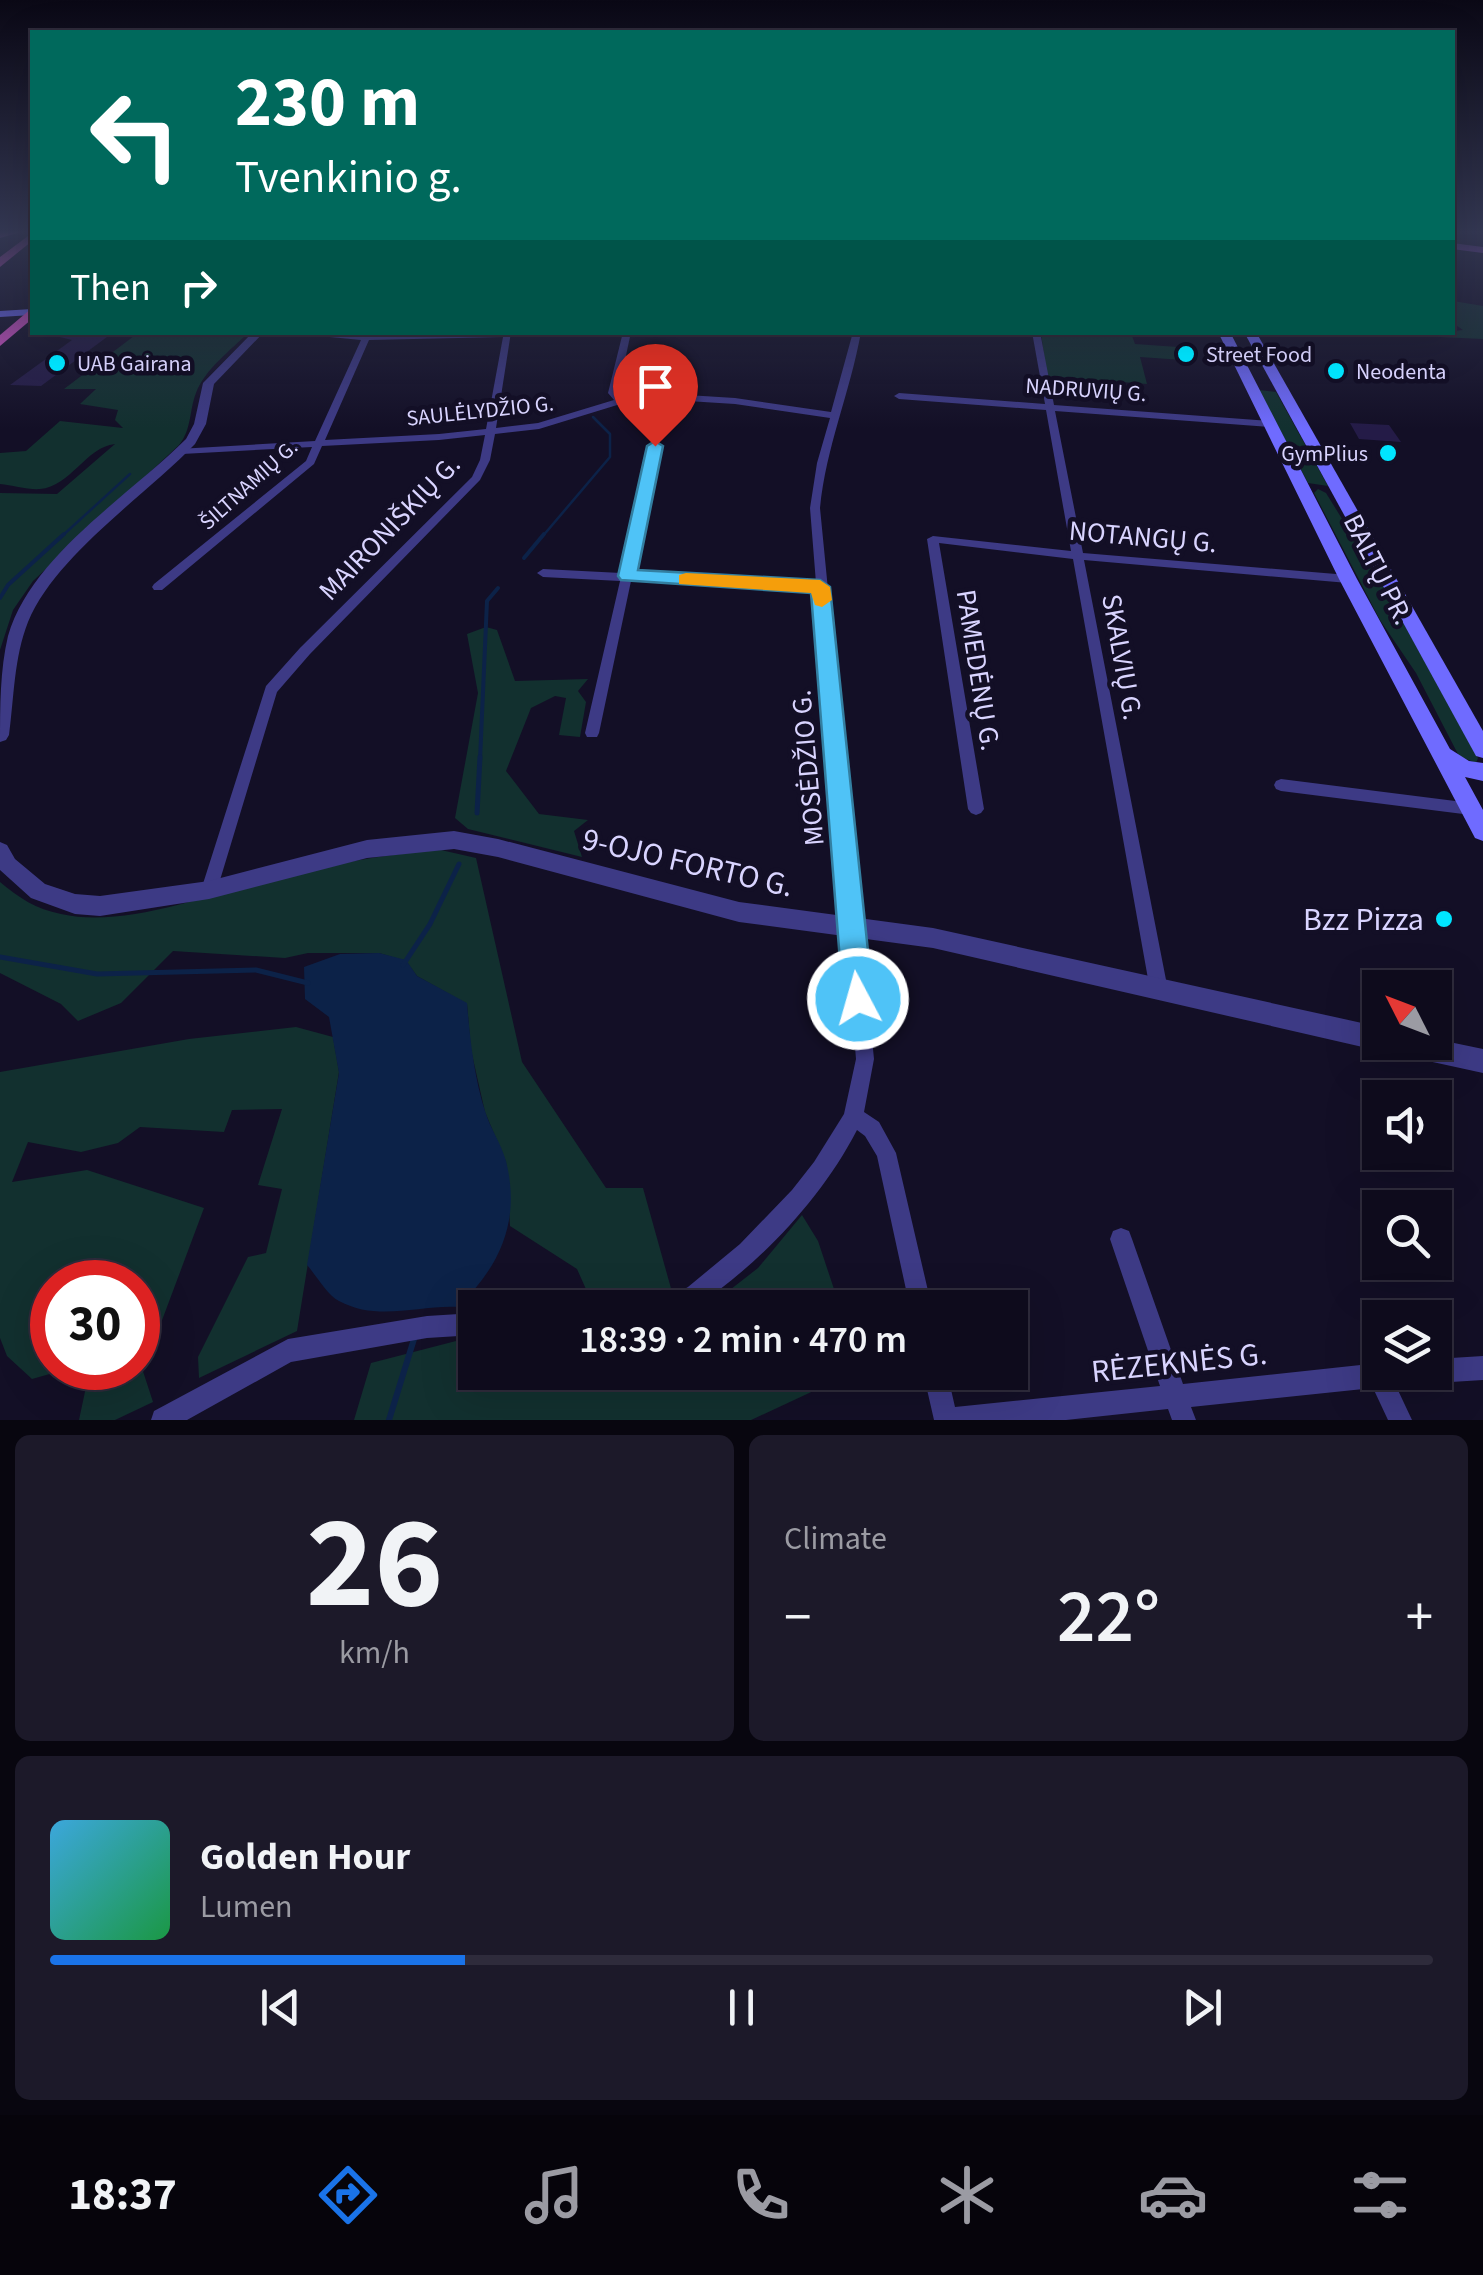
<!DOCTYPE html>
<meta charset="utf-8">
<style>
:root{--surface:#0e0b1c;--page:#1c1929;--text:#f1f3f6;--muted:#9b9ba3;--line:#2e2b3b;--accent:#1a73e8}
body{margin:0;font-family:"Source Sans 3",sans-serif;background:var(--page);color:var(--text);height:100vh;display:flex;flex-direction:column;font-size:38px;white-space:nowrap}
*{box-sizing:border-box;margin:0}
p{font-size:32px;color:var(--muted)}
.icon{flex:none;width:55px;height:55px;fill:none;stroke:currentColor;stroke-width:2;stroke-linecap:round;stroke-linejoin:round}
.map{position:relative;height:1420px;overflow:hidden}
.sheet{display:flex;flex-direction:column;gap:15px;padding:15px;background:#08060f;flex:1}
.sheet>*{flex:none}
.banner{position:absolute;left:30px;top:30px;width:1425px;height:305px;border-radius:0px;box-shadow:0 10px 40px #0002,0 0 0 2px var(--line);background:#00695c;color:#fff;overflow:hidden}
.needle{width:65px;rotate:312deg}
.controls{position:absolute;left:1362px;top:970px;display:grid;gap:20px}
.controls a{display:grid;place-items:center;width:90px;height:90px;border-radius:0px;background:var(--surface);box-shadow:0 10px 40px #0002,0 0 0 2px var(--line);font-size:50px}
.speed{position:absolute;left:30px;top:1260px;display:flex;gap:20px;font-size:50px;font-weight:700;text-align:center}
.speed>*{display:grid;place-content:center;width:130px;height:130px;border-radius:50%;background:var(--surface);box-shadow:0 10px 40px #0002,0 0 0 2px var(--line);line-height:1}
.speed .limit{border:15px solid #d22;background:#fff;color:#111}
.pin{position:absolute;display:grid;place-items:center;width:85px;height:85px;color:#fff;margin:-102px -42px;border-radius:50% 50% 50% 0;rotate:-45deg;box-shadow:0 0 10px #0007}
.pin .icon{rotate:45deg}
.me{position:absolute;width:110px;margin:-55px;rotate:354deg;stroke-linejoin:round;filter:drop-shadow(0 0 8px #0008)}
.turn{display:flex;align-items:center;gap:35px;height:210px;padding:0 40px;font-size:45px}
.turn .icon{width:130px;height:130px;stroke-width:2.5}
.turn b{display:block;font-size:70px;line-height:85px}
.then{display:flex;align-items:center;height:95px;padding:0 40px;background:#0003;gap:20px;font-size:38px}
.big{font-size:75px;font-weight:600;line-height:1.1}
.sheet .card{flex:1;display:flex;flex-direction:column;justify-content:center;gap:15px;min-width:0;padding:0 35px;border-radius:15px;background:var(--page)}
.sheet .dial{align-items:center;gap:0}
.dial b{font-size:130px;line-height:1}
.song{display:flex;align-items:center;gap:30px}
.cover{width:120px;height:120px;border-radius:15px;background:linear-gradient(135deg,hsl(200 70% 55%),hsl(140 70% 35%))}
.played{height:10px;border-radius:5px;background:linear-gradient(90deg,var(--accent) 30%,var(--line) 30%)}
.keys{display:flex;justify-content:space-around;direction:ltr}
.heat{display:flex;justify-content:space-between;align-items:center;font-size:55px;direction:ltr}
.sheet .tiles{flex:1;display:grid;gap:15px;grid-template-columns:1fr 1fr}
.card:last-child{grid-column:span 2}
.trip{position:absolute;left:458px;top:1290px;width:570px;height:100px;border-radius:0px;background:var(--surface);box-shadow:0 10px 40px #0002,0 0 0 2px var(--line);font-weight:600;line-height:100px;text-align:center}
.menu{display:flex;height:160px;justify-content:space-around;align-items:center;background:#06040b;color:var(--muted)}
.menu .icon{width:70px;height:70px}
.menu .current{color:var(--accent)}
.menu b{font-size:45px;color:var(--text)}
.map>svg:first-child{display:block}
.green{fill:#12302f}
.water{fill:#0c2248}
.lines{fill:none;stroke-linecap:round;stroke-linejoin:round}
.stream-far3{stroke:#0c2248;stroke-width:2.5}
.stream-far2{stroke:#0c2248;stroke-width:4}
.stream-far1{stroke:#0c2248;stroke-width:5}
.stream{stroke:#0c2248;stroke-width:6}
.building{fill:#241b47}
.minor{fill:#3d3a85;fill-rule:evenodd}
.tertiary{fill:#3d3a85;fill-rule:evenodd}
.secondary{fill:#6f6bff;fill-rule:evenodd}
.primary{fill:#c25bff;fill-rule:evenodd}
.trunk{fill:#e055d1;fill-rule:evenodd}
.route{fill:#4fc3f7;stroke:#337fa1;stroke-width:2.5}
.slow{fill:#f59e0b}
.poi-dot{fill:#00e5ff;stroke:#130f26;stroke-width:4}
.labels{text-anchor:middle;stroke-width:9;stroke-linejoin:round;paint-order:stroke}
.far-poi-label{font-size:22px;fill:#d9d4ff;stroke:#130f26;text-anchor:start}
.far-street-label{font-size:22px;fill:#d9d4ff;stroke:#130f26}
.street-label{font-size:28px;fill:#d9d4ff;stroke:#130f26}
.near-street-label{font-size:32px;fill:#d9d4ff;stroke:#130f26}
.near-poi-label{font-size:32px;fill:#d9d4ff;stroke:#130f26;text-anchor:end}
</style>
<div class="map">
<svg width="1483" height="1420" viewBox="0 0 1483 1420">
<rect width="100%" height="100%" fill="#130f26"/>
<g class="green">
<polygon points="1453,301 1483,306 1483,339 1440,337 1438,333 1463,330 1453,323"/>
<path d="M 138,333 L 248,333 C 231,350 205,369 196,393 C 189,411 192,429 179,445 L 33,581 L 13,610 L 0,650 L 0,493 L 57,494 L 115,444 C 86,447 70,487 40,489 C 28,490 12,485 0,484 L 0,453 L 26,451 L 60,421 L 123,428 L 115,420 L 118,410 L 80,404 L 96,389 L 64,389 Z"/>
<polygon points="1041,333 1131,333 1135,344 1178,347 1183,360 1140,357 1147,384 1047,376"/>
<polygon points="1259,390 1276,392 1328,486 1308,483"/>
<polygon points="1318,489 1326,493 1378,577 1478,758 1476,763 1459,756 1416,673 1380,620 1314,493"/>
<polygon points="486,627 497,630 515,681 588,679 578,691 586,702 580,737 559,735 566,698 555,696 531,708 506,771 539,814 588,820 574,831 582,857 468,829 455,818 478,693 467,634"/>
<path d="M 441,850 L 476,858 L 522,1062 L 606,1188 L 643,1188 L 672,1292 L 621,1307 L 594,1307 L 577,1269 L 510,1226 L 506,1162 L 485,1112 L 471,1050 L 467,1004 L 417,976 L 406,961 L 379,953 L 308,953 L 285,958 L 173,951 L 121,1003 L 78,1021 L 61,1004 L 0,973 L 0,882 C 19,898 36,909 61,914 C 123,928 205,896 266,880 C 323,866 382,854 441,850 Z"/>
<polygon points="296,1027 333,1037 339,1072 297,1331 199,1378 198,1357 248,1257 266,1253 282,1189 258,1185 282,1109 232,1110 224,1132 140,1127 118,1143 81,1152 28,1142 12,1182 87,1170 204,1208 158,1331 138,1352 138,1282 52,1282 52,1368 71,1368 32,1379 7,1356 0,1338 0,1072 189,1039"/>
<polygon points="802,1215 818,1241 840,1307 708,1307 758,1268"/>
<polygon points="456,1341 475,1344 475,1372 840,1373 837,1380 751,1420 354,1420 371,1363"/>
<polygon points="138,1356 153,1402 115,1420 79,1420 90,1368 138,1368"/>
</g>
<path class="water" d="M 379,953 L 406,960 L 417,976 L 467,1003 C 470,1039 474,1076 485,1111 C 490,1128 501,1143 506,1161 C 521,1221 500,1266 458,1307 C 418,1305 378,1322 339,1301 C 327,1295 316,1275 307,1265 L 339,1073 L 329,1017 L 305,999 L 304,967 L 340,954 Z"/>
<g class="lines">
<g class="stream-far3">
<polyline points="61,537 130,474"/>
<polyline points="542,537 610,457 610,434 593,417"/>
</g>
<g class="stream-far2">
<polyline points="524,558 544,534"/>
<polyline points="0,598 8,585 64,534"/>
<polyline points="480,760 487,601 498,588"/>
</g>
<g class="stream-far1">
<polyline points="477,813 480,757"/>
<polyline points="0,957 97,974 256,970 308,983"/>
<polyline points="403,965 430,924 459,864"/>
</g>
<polyline class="stream" points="389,1420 414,1339"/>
</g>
<g class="building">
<polygon points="56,332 111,334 41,386 10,385 72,340 56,336"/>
<polygon points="1350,423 1389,425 1401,442 1359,439"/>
</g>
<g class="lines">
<g class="minor">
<path d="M 278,332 L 366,336 L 511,332 L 496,428 L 538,423 L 614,400 L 608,393 L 623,332 L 631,332 L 618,393 L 622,397 L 639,392 L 735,398 L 831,412 L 853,332 L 861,332 C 850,393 826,447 820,508 L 874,1059 L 864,1112 L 879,1122 L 896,1153 L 932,1308 L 910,1308 L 877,1156 L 865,1136 L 857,1130 C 825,1192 774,1248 719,1290 C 712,1296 703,1306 693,1308 C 684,1309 672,1308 662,1308 L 665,1300 L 688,1287 L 740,1244 L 792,1190 L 814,1162 L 844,1114 L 856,1059 L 817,591 L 631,581 L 599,733 L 597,737 L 587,737 L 585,733 L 620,581 L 543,577 L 537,573 L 543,569 L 621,573 L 650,446 L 655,443 L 660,446 L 633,574 L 816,583 L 810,508 L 817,463 L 830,418 L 735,404 L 640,398 L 539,429 L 495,434 L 490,460 L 480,480 L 310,654 L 277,692 L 217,890 L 215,895 L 209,897 L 203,895 L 201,890 L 266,686 L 300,648 L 472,477 L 480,460 L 485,435 L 439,440 L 322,446 L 314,464 L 162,590 L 154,590 L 152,587 L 154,584 L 306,461 L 312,447 L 182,454 L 178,453 L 178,449 L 315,441 L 361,340 ZM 503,337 L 486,429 L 439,434 L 325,440 L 369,340 Z"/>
<polygon points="1032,332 1040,332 1054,405 1270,421 1275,424 1270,427 1055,411 1083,553 1348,575 1354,579 1348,583 1084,560 1168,990 1165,996 1159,999 1153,996 1150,990 1073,559 939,543 984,809 981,813 976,815 971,813 968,809 927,539 933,536 1071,551 1046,410 899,399 894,396 899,393 1045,404"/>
<polygon points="1281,779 1471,803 1476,805 1479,809 1476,813 1471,815 1281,791 1276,789 1274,785 1276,781"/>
<polygon points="1121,1228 1129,1231 1132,1239 1183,1384 1379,1363 1380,1372 1435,1372 1435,1359 1483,1356 1483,1380 1435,1383 1427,1379 1425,1376 1423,1380 1415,1384 1396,1386 1412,1420 1388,1420 1373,1388 1191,1407 1196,1420 1172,1420 1168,1409 1066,1420 934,1420 923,1372 947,1372 955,1407 1160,1386 1110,1239 1113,1231"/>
<polygon points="475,1313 475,1335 427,1338 291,1362 187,1420 151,1420 154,1411 288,1339 427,1316"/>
</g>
<g class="tertiary">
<path d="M 253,332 L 264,332 L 214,384 L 206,424 L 195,444 C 146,495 55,556 28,622 C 14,657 14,698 9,735 L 6,740 L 0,742 C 0,706 0,670 8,636 C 31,556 129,496 186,439 L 194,424 L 203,383 Z"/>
<polygon points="454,831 498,839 739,902 933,928 1380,1027 1380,1042 1435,1042 1435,1039 1483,1049 1483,1073 1396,1054 1387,1048 1380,1051 933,948 739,922 498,857 454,849 367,858 209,899 100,916 75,914 31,898 0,870 0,842 7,845 15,859 45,884 75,894 100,896 209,881 367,840"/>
</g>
<g class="secondary">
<polygon points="32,309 32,315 0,317 0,311"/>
<polygon points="1218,332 1230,332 1357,579 1450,749 1469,761 1483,763 1483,781 1465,777 1483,810 1483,841 1475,838 1339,579"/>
<polygon points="1244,332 1256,332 1483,731 1483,758 1476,756"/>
</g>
<polygon class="primary" points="1452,243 1483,247 1483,253 1452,249"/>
<g class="trunk">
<polygon points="22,230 21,232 0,238 0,232"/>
<polygon points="32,233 32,241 0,267 0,257"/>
<polygon points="32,308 32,319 0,346 0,335"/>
</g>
</g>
<linearGradient id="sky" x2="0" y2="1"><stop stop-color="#0a0815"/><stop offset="0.54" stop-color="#333752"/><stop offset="1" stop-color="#333752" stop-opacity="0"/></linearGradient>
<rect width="1483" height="429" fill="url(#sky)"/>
<polygon class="route" points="655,441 663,446 638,570 820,580 830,587 873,999 869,1010 858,1014 848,1010 843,999 811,593 621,580 618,576 647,446"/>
<polygon class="slow" points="686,573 820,580 830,587 832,600 822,607 815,605 811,593 679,584 679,575"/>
<g class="poi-dot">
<circle cx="1186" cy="354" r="10"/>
<circle cx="57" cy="363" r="10"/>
<circle cx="1336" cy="371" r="10"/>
<circle cx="1388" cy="453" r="10"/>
<circle cx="1444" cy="919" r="10"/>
</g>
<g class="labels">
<g class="far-poi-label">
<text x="1206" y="362">Street Food</text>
<text x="77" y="371">UAB Gairana</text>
<text x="1356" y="379">Neodenta</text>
<text x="1368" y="461" text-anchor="end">GymPlius</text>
</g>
<g class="far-street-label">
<text transform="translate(1086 389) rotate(4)" y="8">NADRUVIŲ G.</text>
<text transform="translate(480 410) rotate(-6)" y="8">SAULĖLYDŽIO G.</text>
<text transform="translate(248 484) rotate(-42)" y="8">ŠILTNAMIŲ G.</text>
</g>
<g class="street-label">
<text transform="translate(389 527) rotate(-46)" y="10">MAIRONIŠKIŲ G.</text>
<text transform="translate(1143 536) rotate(5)" y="10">NOTANGŲ G.</text>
<text transform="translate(1379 569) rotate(63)" y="10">BALTŲ PR.</text>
<text transform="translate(1123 657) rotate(80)" y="10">SKALVIŲ G.</text>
<text transform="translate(979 670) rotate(81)" y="10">PAMEDĖNŲ G.</text>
<text transform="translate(807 768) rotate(-95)" y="10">MOSĖDŽIO G.</text>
</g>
<g class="near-street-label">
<text transform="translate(688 862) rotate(13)" y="11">9-OJO FORTO G.</text>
<text transform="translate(1179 1362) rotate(-6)" y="11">RĖZEKNĖS G.</text>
</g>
<g class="near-poi-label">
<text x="1424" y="930">Bzz Pizza</text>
</g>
</g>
</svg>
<div class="controls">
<a><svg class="needle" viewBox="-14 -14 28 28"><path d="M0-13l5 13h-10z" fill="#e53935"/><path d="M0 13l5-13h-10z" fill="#9b9ba3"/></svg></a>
<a><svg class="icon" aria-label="sound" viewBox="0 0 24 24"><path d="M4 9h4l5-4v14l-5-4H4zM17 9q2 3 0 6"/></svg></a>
<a><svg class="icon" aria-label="search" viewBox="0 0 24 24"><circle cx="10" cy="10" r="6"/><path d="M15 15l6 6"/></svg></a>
<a><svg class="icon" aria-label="layers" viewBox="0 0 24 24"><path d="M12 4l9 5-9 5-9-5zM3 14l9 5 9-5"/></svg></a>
</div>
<div class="speed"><div class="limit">30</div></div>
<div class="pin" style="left:655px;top:446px;background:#d93025"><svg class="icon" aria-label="arrive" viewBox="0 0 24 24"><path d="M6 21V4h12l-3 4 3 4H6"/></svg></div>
<svg class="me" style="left:858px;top:999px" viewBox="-20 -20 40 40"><circle r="17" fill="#4fc3f7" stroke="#fff" stroke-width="3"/><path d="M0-11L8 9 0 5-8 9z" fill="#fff"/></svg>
<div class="trip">18:39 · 2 min · 470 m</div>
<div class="banner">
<div class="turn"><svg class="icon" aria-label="left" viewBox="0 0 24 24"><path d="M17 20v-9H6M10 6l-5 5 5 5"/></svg><div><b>230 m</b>Tvenkinio g.</div></div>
<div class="then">Then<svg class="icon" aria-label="right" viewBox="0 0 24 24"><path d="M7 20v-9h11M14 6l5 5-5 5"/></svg></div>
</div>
</div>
<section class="sheet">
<div class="tiles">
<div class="card dial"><b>26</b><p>km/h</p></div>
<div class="card"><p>Climate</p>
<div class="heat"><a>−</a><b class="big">22°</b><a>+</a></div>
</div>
<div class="card">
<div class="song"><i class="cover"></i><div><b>Golden Hour</b><p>Lumen</p></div></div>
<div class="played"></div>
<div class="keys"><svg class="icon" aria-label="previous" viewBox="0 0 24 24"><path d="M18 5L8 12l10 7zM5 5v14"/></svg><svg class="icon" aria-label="pause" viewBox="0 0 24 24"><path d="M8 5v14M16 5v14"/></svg><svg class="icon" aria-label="next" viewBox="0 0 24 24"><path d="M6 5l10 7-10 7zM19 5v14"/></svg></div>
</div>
</div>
</section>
<nav class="menu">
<b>18:37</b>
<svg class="icon current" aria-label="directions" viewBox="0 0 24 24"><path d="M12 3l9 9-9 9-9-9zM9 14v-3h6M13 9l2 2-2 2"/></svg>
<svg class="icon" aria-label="music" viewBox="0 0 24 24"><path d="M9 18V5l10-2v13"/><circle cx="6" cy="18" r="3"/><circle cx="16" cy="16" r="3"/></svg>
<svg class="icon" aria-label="phone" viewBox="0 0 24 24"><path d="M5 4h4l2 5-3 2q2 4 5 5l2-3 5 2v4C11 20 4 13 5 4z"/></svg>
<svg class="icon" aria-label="climate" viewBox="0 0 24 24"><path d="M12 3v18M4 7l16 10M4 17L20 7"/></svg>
<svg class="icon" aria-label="car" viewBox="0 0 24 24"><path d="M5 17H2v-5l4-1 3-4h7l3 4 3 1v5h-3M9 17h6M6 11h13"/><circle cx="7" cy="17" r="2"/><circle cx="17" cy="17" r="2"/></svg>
<svg class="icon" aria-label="filters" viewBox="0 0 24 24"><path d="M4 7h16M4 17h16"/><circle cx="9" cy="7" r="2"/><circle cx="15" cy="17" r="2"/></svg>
</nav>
